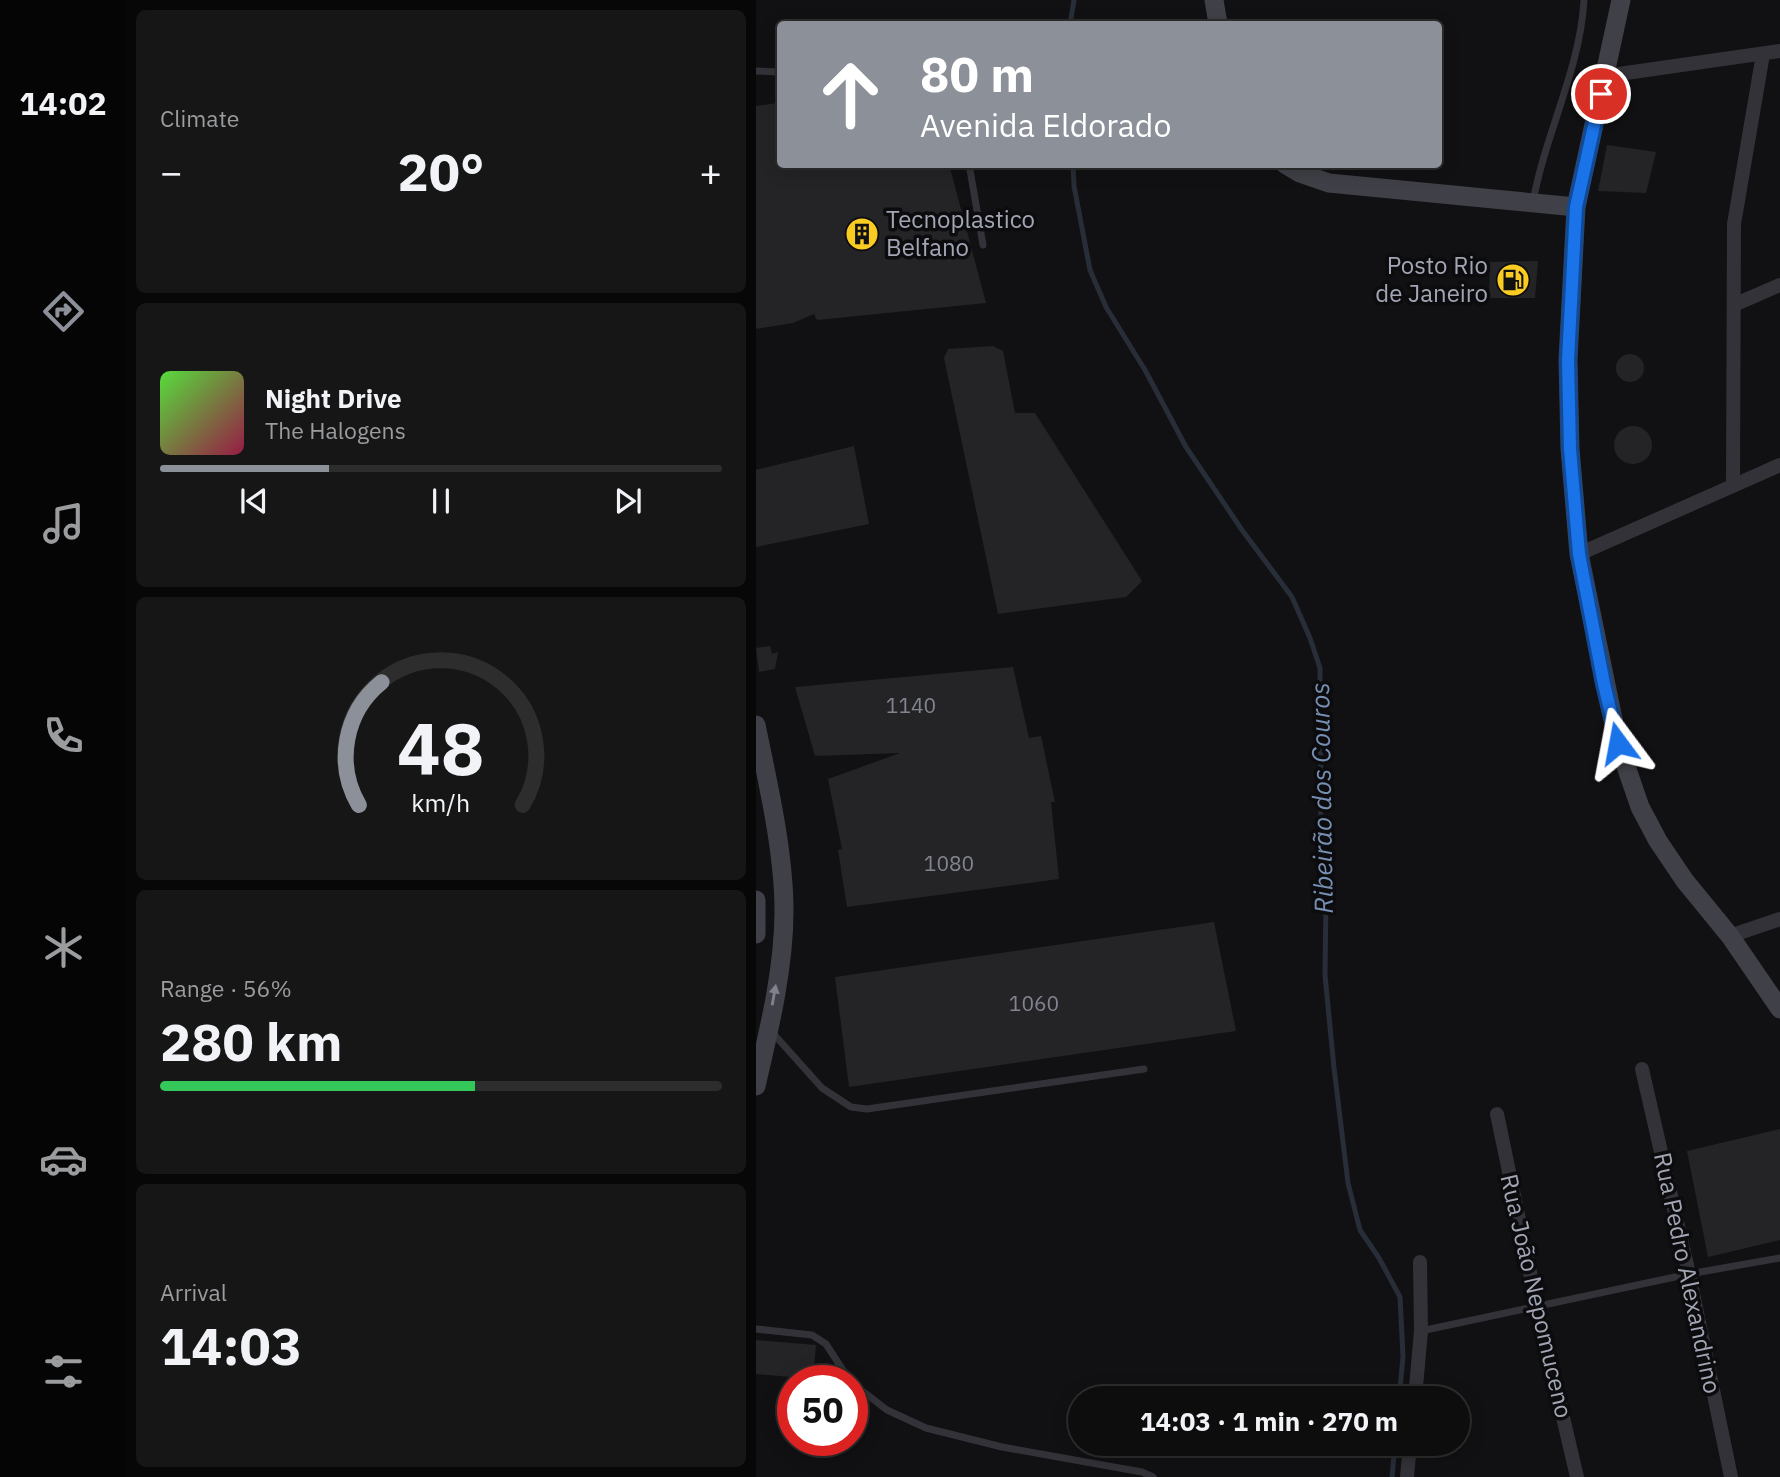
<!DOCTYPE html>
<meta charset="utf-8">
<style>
:root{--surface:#0d0d0e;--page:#161617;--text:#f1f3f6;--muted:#9a9c9e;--line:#2d2d2e;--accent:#8c9099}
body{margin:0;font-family:"IBM Plex Sans",sans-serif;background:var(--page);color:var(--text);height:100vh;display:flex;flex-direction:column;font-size:26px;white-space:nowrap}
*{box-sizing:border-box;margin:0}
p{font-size:23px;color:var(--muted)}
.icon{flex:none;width:38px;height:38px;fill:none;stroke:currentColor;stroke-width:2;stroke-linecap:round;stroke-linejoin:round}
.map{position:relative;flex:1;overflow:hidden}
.details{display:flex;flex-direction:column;gap:10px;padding:10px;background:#070708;width:630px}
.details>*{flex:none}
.banner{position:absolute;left:21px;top:21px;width:665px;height:147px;border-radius:7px;box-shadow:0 4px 18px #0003,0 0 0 2px var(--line);background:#8c9099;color:#fff;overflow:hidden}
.speed{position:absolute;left:21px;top:1365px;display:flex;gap:14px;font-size:35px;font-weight:700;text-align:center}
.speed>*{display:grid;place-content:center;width:91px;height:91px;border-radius:50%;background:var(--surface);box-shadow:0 4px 18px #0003,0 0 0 2px var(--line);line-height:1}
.speed .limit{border:10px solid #d22;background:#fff;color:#111}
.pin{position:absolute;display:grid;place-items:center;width:60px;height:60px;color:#fff;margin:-30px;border:4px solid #fff;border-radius:50%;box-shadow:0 2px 7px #0007}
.me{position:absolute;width:77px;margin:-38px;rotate:347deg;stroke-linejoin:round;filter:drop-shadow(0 0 5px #0008)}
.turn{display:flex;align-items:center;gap:24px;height:147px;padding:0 28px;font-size:32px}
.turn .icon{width:91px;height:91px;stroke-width:2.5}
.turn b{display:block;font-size:49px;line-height:60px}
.big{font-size:52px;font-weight:800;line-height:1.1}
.details .widget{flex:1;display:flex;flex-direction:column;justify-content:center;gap:10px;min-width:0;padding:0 24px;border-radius:10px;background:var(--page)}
.details .dial{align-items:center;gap:0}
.dial svg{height:182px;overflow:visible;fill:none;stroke:var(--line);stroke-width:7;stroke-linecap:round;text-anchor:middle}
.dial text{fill:var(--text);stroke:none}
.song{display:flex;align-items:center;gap:21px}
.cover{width:84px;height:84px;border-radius:10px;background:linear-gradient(135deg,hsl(110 70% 55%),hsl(340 70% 35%))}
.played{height:7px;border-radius:4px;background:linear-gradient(90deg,var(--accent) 30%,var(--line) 30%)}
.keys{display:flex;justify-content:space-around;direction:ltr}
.heat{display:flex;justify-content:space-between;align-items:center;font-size:38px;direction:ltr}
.charge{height:10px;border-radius:5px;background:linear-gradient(90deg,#34c759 56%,var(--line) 0)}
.trip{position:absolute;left:312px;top:1386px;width:402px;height:70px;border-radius:35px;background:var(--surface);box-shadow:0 4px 18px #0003,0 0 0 2px var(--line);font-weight:800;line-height:70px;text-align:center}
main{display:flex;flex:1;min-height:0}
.tabs{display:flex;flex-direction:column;width:126px;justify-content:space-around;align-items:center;background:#050506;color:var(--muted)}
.tabs .icon{width:49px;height:49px}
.tabs .current{color:var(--accent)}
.tabs b{font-size:32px;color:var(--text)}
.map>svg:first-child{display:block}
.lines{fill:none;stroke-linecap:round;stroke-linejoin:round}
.stream{stroke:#272e37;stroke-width:5}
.building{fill:#242427}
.lane{stroke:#323238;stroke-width:7}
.street{stroke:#323238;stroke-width:14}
.secondary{stroke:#404148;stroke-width:19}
.oneway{fill:#80828e}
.route-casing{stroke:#114b97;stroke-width:18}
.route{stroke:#1a73e8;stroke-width:12}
.labels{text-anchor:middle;stroke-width:7;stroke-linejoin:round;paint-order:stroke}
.number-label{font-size:21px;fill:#828490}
.poi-label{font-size:24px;fill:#a2a5b4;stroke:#0c0c0e;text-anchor:start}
.street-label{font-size:24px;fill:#a2a5b4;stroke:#0c0c0e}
.water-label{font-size:26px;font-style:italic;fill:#768fb2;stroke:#0c0c0e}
</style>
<main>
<nav class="tabs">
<b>14:02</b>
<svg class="icon current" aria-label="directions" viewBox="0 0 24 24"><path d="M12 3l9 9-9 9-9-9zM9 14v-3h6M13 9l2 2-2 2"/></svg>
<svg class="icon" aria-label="music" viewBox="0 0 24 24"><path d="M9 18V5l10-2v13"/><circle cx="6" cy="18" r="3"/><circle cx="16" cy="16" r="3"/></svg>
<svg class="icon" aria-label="phone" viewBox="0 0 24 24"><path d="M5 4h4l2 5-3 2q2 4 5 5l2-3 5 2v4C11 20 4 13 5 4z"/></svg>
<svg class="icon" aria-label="climate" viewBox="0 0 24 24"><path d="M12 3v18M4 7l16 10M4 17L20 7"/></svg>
<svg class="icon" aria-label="car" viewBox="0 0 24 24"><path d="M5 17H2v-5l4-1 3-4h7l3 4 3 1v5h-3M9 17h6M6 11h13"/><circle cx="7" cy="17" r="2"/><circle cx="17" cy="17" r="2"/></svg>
<svg class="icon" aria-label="filters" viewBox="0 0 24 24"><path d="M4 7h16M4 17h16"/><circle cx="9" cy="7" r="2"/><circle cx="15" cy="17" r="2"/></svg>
</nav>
<section class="details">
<div class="widget"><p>Climate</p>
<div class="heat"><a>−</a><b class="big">20°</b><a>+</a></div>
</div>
<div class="widget">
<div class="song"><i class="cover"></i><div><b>Night Drive</b><p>The Halogens</p></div></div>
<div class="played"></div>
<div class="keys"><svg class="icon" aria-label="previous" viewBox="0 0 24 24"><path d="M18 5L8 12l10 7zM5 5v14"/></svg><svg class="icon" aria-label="pause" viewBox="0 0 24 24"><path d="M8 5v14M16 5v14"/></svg><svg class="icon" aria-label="next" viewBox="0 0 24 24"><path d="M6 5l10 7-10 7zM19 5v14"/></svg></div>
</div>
<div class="widget dial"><svg viewBox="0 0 100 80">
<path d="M14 69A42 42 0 1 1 86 69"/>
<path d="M14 69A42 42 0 0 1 24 15" stroke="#8c9099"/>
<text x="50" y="56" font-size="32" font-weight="700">48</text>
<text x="50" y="72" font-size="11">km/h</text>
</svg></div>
<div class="widget"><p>Range · 56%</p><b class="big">280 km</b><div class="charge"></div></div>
<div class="widget"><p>Arrival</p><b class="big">14:03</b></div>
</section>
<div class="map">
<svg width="1024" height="1477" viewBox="0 0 1024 1477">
<rect width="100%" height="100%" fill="#111113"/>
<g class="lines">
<g class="stream">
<polyline points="314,24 318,0"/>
<polyline points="317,164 318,186 334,270 350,307 389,370 430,447 486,530 536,597 554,638 564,668 565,824 570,899 569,975 578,1068 592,1183 604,1230 623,1258 644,1297 647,1357 643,1398"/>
<polyline points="636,1477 639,1444"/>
</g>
</g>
<g class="building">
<polygon points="21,103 24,119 24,164 193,164 230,303 61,320 58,314 37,323 0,329 0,106"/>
<polygon points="851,145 900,152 890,193 842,191"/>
<polygon points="782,261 779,298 733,298 734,262"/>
<polygon points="237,346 247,351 259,413 279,413 386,581 370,597 242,614 188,358 192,349"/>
<circle cx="874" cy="368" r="14"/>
<circle cx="877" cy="445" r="19"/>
<polygon points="98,446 113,524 0,547 0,470"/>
<polygon points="14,646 16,654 22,652 19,669 3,672 0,648"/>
<polygon points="257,667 273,738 285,736 299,802 295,802 303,879 91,907 82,850 86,849 72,779 144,753 59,756 39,687"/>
<polygon points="458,922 480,1031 93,1087 79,977"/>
<polygon points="1024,1129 1024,1240 952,1257 931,1151"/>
<polygon points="0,1340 60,1345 57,1379 0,1374"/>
</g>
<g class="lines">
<g class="lane">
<polyline points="0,71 24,72"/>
<polyline points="213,164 227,245"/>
<path d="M 777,202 C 789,134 824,70 828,0"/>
<polyline points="15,1031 66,1088 95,1107 111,1109 388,1069"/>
<polyline points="0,1329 56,1335 70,1344 94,1381"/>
<polyline points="665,1331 933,1274 1024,1258"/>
<polyline points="96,1383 131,1410 170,1428 246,1447 386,1472 397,1477"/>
</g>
<g class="street">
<polyline points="849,76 1024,51"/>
<polyline points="980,304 1024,285"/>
<polyline points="977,485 978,224 1007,54"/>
<polyline points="823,554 1024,465"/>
<polyline points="974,936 1024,919"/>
<polyline points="886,1069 933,1274 975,1477"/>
<polyline points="741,1114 781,1306 821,1477"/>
<polyline points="659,1398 665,1331 664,1262"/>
<polyline points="651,1477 654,1444"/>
</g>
<g class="secondary">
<polyline points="458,0 462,24"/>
<polyline points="865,0 820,207 812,360 814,449 823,554 862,743 884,807 902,841 929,881 974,936 1024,1009"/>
<polyline points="529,164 544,173 573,183 820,207"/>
<path d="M 0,725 C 12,783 28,852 28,911 C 28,969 13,1030 0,1086"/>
<polyline points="0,900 0,934"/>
</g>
</g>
<defs><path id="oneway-solid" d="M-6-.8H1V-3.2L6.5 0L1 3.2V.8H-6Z" transform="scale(1.75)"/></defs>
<use class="oneway" href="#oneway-solid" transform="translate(18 995) rotate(-80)"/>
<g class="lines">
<defs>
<polyline id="route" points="845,94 820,207 812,360 814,449 823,554 848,684 862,743"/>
</defs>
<use href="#route" class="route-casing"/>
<use href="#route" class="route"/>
</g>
<defs>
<symbol id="building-disc" viewBox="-11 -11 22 22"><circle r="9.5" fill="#facc22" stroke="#0c0c0e"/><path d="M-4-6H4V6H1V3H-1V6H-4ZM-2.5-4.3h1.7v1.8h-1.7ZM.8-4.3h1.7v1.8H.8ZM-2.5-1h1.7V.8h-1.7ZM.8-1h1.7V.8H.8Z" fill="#111"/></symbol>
<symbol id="fuel-disc" viewBox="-11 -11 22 22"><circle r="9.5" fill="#facc22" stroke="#0c0c0e"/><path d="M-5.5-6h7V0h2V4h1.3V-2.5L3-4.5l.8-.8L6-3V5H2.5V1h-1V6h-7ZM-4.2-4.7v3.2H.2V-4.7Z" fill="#111"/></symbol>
</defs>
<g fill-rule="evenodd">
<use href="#building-disc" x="87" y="215" width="38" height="38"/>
<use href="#fuel-disc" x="738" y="261" width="38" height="38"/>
</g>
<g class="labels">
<g class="number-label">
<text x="155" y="713">1140</text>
<text x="193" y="871">1080</text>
<text x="278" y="1011">1060</text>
</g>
<g class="poi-label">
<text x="130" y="228">Tecnoplastico<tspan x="130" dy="28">Belfano</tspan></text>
<text x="732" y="274" text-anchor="end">Posto Rio<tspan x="732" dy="28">de Janeiro</tspan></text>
</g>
<g class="street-label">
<text transform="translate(931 1273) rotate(78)" y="8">Rua Pedro Alexandrino</text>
<text transform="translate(780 1296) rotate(77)" y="8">Rua João Nepomuceno</text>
</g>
<g class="water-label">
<text transform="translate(566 798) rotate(-91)" y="9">Ribeirão dos Couros</text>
</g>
</g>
</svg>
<div class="speed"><div class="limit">50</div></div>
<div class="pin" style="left:845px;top:94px;background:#d93025"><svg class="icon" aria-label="arrive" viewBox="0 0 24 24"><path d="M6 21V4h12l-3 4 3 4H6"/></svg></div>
<svg class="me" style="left:862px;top:743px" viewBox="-20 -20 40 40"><path d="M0-17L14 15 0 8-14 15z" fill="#1a73e8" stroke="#fff" stroke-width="4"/></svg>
<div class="trip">14:03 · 1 min · 270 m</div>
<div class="banner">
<div class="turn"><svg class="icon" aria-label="ahead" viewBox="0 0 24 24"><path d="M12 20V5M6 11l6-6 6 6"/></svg><div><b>80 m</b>Avenida Eldorado</div></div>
</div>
</div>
</main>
